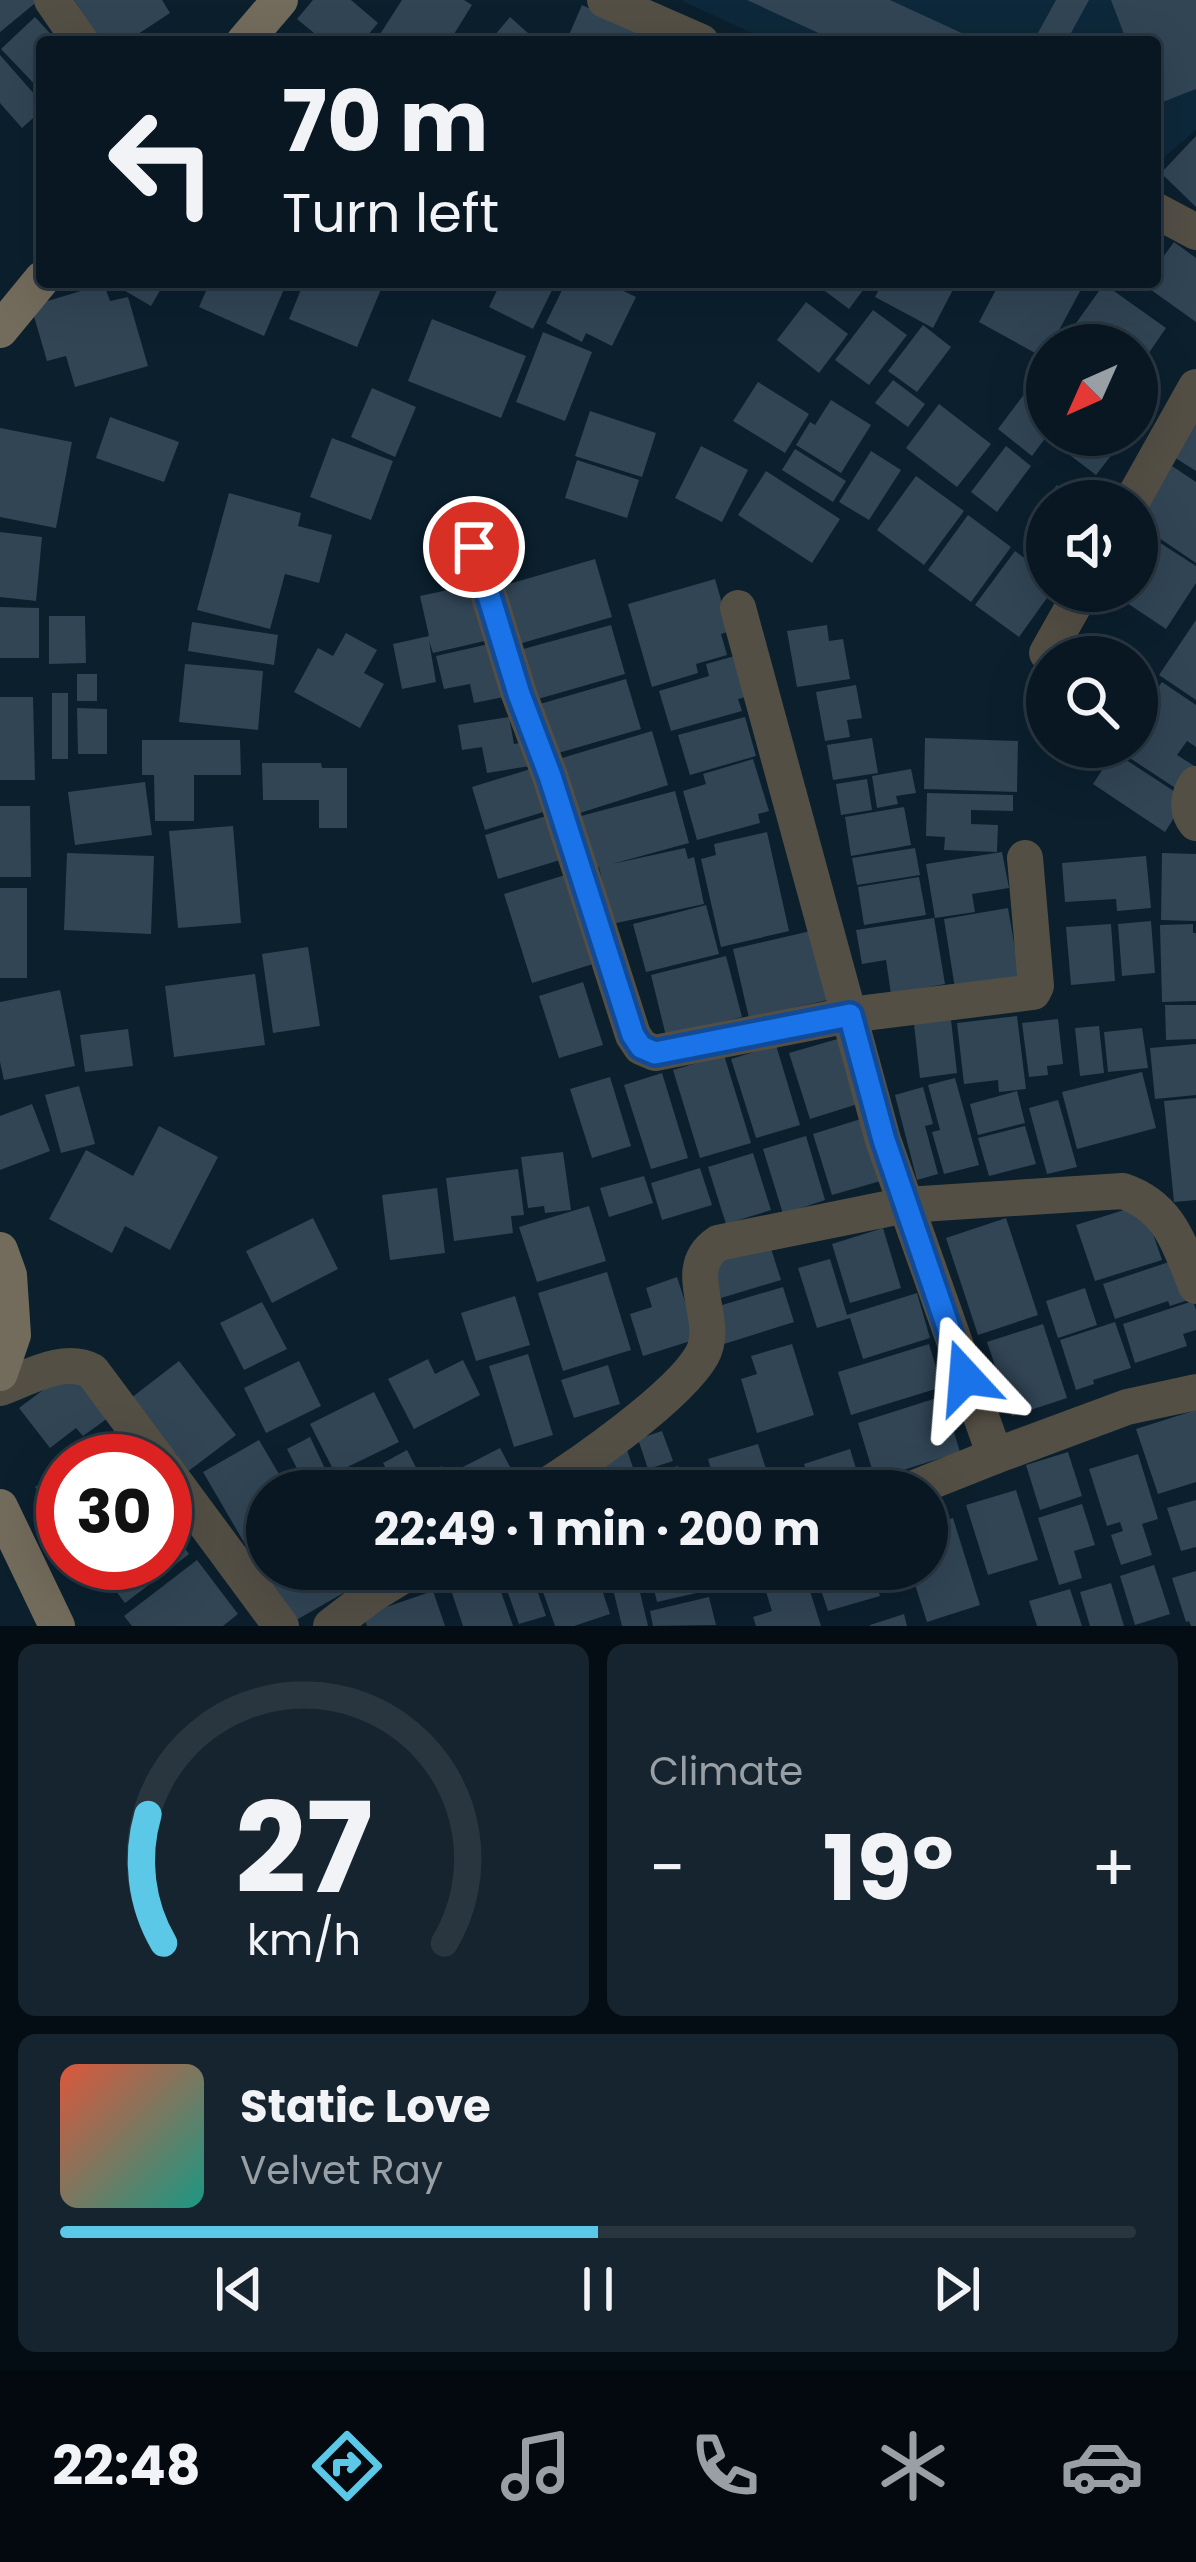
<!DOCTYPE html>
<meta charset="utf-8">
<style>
:root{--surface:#081722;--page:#16242f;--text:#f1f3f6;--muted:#989fa5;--line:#293640;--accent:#5ac8e6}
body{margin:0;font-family:Poppins,sans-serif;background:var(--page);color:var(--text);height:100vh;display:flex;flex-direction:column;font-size:45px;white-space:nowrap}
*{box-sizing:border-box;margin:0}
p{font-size:39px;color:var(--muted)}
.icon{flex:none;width:66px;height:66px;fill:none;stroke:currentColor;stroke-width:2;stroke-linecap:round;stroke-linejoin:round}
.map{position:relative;height:1626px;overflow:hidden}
.drawer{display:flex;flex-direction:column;gap:18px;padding:18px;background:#040d13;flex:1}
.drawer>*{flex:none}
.hud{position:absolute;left:36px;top:36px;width:1125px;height:252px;border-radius:12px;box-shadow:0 12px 48px #0002,0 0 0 3px var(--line);background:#081722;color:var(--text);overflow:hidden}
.needle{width:78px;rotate:225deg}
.controls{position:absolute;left:1026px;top:324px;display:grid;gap:24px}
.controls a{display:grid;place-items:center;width:132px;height:132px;border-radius:50%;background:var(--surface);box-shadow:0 12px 48px #0002,0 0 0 3px var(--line);font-size:60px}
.speed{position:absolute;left:36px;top:1434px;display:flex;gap:24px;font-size:60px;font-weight:700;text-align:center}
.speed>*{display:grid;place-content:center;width:156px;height:156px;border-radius:50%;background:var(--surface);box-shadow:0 12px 48px #0002,0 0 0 3px var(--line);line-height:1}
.speed .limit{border:18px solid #d22;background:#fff;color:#111}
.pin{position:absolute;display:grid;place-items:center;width:102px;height:102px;color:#fff;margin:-51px;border:6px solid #fff;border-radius:50%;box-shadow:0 3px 12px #0007}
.me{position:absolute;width:132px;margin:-66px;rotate:341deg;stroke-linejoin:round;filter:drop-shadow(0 0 9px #0008)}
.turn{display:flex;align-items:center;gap:42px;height:252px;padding:0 48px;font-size:54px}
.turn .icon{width:156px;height:156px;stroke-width:2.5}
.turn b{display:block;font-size:84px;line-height:102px}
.big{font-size:90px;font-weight:700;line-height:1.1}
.drawer .tile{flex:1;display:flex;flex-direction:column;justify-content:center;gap:18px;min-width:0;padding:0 42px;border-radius:18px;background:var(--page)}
.drawer .dial{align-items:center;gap:0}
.dial svg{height:312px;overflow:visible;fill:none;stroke:var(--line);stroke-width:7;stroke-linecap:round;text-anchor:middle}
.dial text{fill:var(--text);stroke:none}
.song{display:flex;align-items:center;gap:36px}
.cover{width:144px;height:144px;border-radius:18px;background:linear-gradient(135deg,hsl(10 70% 55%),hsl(170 70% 35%))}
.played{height:12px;border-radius:6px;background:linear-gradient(90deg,var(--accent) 50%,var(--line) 50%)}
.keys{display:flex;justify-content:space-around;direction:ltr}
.heat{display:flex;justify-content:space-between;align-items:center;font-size:66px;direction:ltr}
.drawer .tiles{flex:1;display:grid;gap:18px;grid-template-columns:1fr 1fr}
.tile:last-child{grid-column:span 2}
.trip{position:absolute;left:246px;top:1470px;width:702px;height:120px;border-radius:60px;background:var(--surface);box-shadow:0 12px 48px #0002,0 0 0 3px var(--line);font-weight:700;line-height:120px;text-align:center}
.dock{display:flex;height:192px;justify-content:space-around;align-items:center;background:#03090e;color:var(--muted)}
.dock .icon{width:84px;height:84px}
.dock .active{color:var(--accent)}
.dock b{font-size:54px;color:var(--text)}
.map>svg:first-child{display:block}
.built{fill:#0d283a}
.building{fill:#314555}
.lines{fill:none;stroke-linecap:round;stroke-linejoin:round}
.street{stroke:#544f45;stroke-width:36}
.secondary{stroke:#736b5b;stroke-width:36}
.route-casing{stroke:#114b97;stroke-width:30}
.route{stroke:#1a73e8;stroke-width:21}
</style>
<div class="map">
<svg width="1196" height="1626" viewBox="0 0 1196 1626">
<rect width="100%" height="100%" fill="#0b1f2d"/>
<polygon class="built" points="680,0 1196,0 1196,130 1155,165 1155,42 771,42"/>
<g class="building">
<polygon points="0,0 39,0 0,32"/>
<polygon points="74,0 162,0 170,13 126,42 102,42"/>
<polygon points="313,0 351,0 378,23 362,42 325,42 297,19"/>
<polygon points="402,0 464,0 472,5 449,42 375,42"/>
<polygon points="747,0 890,0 981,42 838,42"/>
<polygon points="1056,0 1089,0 1066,42 1033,42"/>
<polygon points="1111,0 1196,0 1196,89 1155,105 1155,42 1127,42"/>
<polygon points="582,5 654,38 652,42 566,42"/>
<polygon points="35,17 58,42 42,42 42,92 1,49"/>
<polygon points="510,17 538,42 489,42"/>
<polygon points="0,55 42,103 42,110 22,128 0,103"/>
<polygon points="1196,136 1196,207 1161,173"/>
<polygon points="1174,242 1196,258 1196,322 1140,282 1155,282 1155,268"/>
<polygon points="110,282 165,282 151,306"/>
<polygon points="210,282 287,282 264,336 199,307"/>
<polygon points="304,282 384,282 357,347 289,319"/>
<polygon points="501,282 556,282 533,329 489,307"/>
<polygon points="566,282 605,282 636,297 612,346 586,333 582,342 546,323"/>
<polygon points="813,282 869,282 849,309"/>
<polygon points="883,282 957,282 933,328 875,297"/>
<polygon points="1000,282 1085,282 1051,345 1047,345 1044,358 979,322"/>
<polygon points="104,284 110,301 128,297 148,366 75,387 66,356 47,361 31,306"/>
<polygon points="1104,284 1166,328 1137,370 1137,345 1101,345 1074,326"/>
<polygon points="806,302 848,334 819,373 777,340"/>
<polygon points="873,310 907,335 869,385 835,360"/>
<polygon points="432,319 526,356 501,418 408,381"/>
<polygon points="923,325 951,347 917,392 888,371"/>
<polygon points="1071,326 1075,329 1095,345 1057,345"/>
<polygon points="543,332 592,352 565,421 516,402"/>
<polygon points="1043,369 1047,372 1047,435 1127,435 1096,475 1046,437 1032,456 998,429"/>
<polygon points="893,380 925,404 908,427 875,403"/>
<polygon points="758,382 809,414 785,453 733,421"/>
<polygon points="1137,387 1158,403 1137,431"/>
<polygon points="372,388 416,407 395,457 351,437"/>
<polygon points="831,400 871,425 841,473 796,445 810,422 815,425"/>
<polygon points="939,404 991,444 957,487 906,448"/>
<polygon points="1196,406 1196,471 1166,452"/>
<polygon points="590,411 656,433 642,477 575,456"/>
<polygon points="110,417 179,442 164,482 96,458"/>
<polygon points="0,428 72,442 56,528 0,517"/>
<polygon points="332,438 393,461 371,520 310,497"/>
<polygon points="701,446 748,470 722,522 675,498"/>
<polygon points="1006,446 1031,466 997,512 971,492"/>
<polygon points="795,449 846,481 833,502 782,470"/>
<polygon points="871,451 901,470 869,520 839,502"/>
<polygon points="577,460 639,480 627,518 565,498"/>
<polygon points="1166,462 1196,482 1196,563 1137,523 1137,507"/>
<polygon points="766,471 840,519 812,563 738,515"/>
<polygon points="916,476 964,511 924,565 877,530"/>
<polygon points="1057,485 1077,501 1047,501 1047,535 1028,519"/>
<polygon points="229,493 301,513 298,526 332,535 319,583 285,574 270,629 197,610"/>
<polygon points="968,515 1011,547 971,602 928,570"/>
<polygon points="1137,528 1196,566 1196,583 1166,629 1109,591 1137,591"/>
<polygon points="0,532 42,537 36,601 0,597"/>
<polygon points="1015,551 1047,575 1047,591 1052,591 1019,637 975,605"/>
<polygon points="595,559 612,617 512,646 495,588"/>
<polygon points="715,579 730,631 721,634 727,655 696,664 698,673 652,687 628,604"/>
<polygon points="480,583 493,639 433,653 429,641 436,682 402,689 393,644 429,636 420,596"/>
<polygon points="0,607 39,608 39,658 0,658"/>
<polygon points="49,616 85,616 86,663 49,664"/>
<polygon points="1196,620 1196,700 1159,675"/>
<polygon points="192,622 278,635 274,665 188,651"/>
<polygon points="611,625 625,674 531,701 516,651"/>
<polygon points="827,625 829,641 843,639 850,679 797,687 787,631"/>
<polygon points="346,633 377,650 364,673 384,684 360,728 294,692 318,648 333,656"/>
<polygon points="502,641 514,695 474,703 470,684 444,689 436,656"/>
<polygon points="742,654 754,695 738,699 742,711 671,731 659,691 709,676 706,664"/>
<polygon points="185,664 263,671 258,730 179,722"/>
<rect x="77" y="674" width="20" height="27"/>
<polygon points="626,679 641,729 548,756 533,706"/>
<polygon points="1162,682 1196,705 1196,747 1187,741 1177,755 1196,767 1183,793 1113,747 1137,747 1137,719"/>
<polygon points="856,685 862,718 847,720 850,737 825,741 816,692"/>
<rect x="52" y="693" width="16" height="66"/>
<polygon points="0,697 33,697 35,780 0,780"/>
<polygon points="77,708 107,709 107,754 78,754"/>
<polygon points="509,717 514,744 526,742 530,766 487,773 482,747 462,750 458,725"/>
<polygon points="745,717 756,756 690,775 678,735"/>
<polygon points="652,731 668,785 580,813 562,758"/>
<polygon points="872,738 878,773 833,780 827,745"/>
<polygon points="925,738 1018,741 1017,792 924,789"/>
<polygon points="142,740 240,740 241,775 194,775 194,821 155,821 154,775 142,775"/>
<polygon points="1114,752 1186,799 1165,832 1093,784"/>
<polygon points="753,759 769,811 758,814 760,823 697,840 683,791 706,784 703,774"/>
<polygon points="262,763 321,763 322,768 347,768 347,828 319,828 319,800 263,800"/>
<polygon points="537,767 550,810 485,830 472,787"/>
<polygon points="911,769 916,793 896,796 898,804 877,808 872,776"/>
<polygon points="867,779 872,810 841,815 836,784"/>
<polygon points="145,782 152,835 75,845 68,792"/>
<polygon points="675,791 689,843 612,864 685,848 688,859 694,857 704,904 612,924 599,867 596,868 581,816"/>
<polygon points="927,793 1013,795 1013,811 971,810 971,824 998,825 997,852 944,850 945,837 926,836"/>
<polygon points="0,806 30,806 31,877 0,877"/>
<polygon points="904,807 911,845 851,856 845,817"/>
<polygon points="546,816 560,860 498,879 485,835"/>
<polygon points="233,826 241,923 178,928 169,831"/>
<polygon points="767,832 789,931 721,947 701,859 716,855 714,844"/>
<polygon points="915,848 920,875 857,885 852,858"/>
<polygon points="1002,852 1009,888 972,894 975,912 935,918 926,864"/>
<polygon points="67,853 154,856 151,934 64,930"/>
<polygon points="1162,853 1196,854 1196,921 1161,920"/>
<polygon points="1146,856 1151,908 1117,911 1116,899 1065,902 1062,863"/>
<polygon points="565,875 593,964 532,983 504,894"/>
<polygon points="919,877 926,915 864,925 858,887"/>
<rect x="0" y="888" width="27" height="90"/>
<polygon points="706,905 719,954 646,972 633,924"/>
<polygon points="1008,908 1021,984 956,995 944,919"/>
<polygon points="934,918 945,984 891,994 886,960 862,964 856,930"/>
<polygon points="1151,921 1155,973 1122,976 1118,924"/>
<polygon points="1111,924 1115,981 1071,985 1066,927"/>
<polygon points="1193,924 1193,933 1196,933 1196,1001 1162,1002 1160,925"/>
<polygon points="815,930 832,999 749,1018 733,949"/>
<polygon points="308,947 320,1026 273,1033 262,954"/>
<polygon points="726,956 742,1017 666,1036 651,975"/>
<polygon points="255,974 265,1045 174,1057 165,986"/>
<polygon points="583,982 603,1045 559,1058 539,996"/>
<polygon points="60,990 75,1066 4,1080 0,1062 0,1002"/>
<polygon points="1165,1005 1196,1005 1196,1039 1166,1040"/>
<polygon points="1017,1016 1026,1089 999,1092 998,1080 964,1084 957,1023"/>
<polygon points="1058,1019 1063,1064 1047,1066 1048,1075 1029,1077 1022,1023"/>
<polygon points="951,1020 957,1073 920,1078 914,1024"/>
<polygon points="1099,1026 1104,1073 1080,1076 1075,1028"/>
<polygon points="1142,1028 1148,1068 1108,1072 1104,1032"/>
<polygon points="128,1029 133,1066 85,1072 80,1035"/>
<polygon points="841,1038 861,1103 810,1119 789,1053"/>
<polygon points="1196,1044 1196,1095 1155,1099 1150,1048"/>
<polygon points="776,1045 800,1125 756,1138 731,1059"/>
<polygon points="724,1055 751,1143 700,1158 673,1070"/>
<polygon points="1142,1072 1156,1128 1077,1149 1062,1092"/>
<polygon points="662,1073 688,1158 651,1169 624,1085"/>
<polygon points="610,1077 631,1146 592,1158 570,1089"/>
<polygon points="955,1078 979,1165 944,1174 932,1132 940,1130 928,1085"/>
<polygon points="79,1086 95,1144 61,1153 45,1095"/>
<polygon points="923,1087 933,1124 925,1126 938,1174 917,1180 895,1095"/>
<polygon points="1017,1091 1025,1123 978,1135 970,1104"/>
<polygon points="1196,1098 1196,1200 1174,1202 1164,1101"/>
<polygon points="1058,1100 1077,1167 1047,1174 1029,1108"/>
<polygon points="32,1104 50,1151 0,1170 0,1116"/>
<polygon points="864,1118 884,1180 832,1195 813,1134"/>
<polygon points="159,1126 218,1157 170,1250 125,1226 112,1253 49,1219 86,1150 133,1176"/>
<polygon points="1025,1126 1036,1164 989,1176 978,1138"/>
<polygon points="806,1136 825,1200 783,1214 763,1149"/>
<polygon points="563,1152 571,1210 545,1213 544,1206 528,1208 521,1157"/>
<polygon points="753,1153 771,1210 726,1224 708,1167"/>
<polygon points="700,1168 712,1205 662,1220 651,1183"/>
<polygon points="518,1169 524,1215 511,1216 513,1233 454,1241 446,1178"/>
<polygon points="644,1176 653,1203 609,1217 600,1188"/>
<polygon points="437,1188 445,1253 390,1260 382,1195"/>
<polygon points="1143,1204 1162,1260 1095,1281 1076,1225"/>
<polygon points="589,1206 606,1261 537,1282 519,1227"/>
<polygon points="313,1218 338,1269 272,1303 246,1251"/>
<polygon points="1006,1218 1038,1315 978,1335 946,1238"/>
<polygon points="883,1228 901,1288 850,1303 832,1244"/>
<polygon points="767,1236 781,1280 721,1298 707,1255"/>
<polygon points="830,1259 847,1315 917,1293 930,1338 863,1359 850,1318 817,1328 798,1268"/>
<polygon points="1178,1259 1191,1299 1170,1306 1168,1301 1115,1319 1103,1284"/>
<polygon points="607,1272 631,1350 563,1371 538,1293"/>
<polygon points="677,1277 697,1339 643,1356 630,1314 652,1307 646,1288"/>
<polygon points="783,1287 794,1322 724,1344 712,1308"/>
<polygon points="1085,1288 1097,1325 1058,1338 1046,1301"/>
<polygon points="515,1296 530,1345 476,1361 461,1313"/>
<polygon points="1193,1301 1196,1310 1196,1330 1183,1334 1187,1346 1135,1363 1123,1324"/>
<polygon points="262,1302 287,1349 244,1370 220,1323"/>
<polygon points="1115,1322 1131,1368 1093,1380 1094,1384 1076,1390 1060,1340"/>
<polygon points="1043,1324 1067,1398 1012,1416 987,1342"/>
<polygon points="792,1344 814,1415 757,1433 741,1379 757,1374 751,1356"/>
<polygon points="929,1344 942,1387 851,1415 838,1372"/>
<polygon points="528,1354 553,1435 514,1447 489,1366"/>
<polygon points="428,1359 435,1374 463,1360 480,1395 414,1429 388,1379"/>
<polygon points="179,1361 236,1435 178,1479 122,1405"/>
<polygon points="299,1361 321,1406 266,1433 244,1388"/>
<polygon points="608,1365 620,1404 574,1418 561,1380"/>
<polygon points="71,1369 108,1418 83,1436 76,1428 50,1448 19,1408"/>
<polygon points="374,1392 399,1442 335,1473 310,1424"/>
<polygon points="943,1396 960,1452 875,1479 858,1423"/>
<polygon points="1196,1410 1196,1482 1158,1494 1136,1429"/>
<polygon points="662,1431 673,1461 648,1469 638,1439"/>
<polygon points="101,1437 119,1461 70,1461"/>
<polygon points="310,1437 328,1475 306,1486 287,1449"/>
<polygon points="259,1440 289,1491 267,1491 267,1569 335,1569 347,1591 291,1623 203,1472"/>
<polygon points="758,1444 773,1491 717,1491 708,1459"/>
<polygon points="626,1447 641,1491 585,1491 580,1471"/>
<polygon points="500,1448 519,1484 504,1491 468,1491 457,1470"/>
<polygon points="850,1449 863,1491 813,1491 804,1464"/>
<polygon points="407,1450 428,1491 398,1491 383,1463"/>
<polygon points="1068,1452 1082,1496 1040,1510 1026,1465"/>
<polygon points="1138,1454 1158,1519 1142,1524 1152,1555 1121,1565 1111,1535 1123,1531 1120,1522 1107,1526 1089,1469"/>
<polygon points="63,1466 63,1524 35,1487"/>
<polygon points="442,1466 455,1491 438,1491 429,1473"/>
<polygon points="678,1466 685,1488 676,1491 649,1491 644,1477"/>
<polygon points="1016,1490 1038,1560 988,1575 966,1505"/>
<polygon points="1196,1500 1196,1547 1181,1551 1167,1508"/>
<polygon points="1082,1504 1095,1545 1074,1551 1082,1578 1059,1585 1038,1518"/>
<polygon points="953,1518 980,1605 927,1622 910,1569 927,1569 927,1527"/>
<polygon points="165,1522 189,1554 125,1603 95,1563 165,1563"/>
<polygon points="197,1560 238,1614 223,1626 132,1626 124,1616"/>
<polygon points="1154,1565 1170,1614 1135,1625 1120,1576"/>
<polygon points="444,1569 493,1569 513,1626 463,1626"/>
<polygon points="535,1569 595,1569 610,1614 574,1626 555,1626"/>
<polygon points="679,1569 709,1569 714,1589 657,1602 651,1576"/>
<polygon points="759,1569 803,1569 821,1626 756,1626 753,1617 772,1611"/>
<polygon points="814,1569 871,1569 880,1596 828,1611"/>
<polygon points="1196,1571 1196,1626 1191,1626 1189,1621 1186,1622 1172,1578"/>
<polygon points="637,1580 648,1626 622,1626 612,1585"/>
<polygon points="534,1581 546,1616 519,1624 507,1590"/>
<polygon points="1111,1583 1124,1626 1090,1626 1080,1592"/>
<polygon points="1070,1589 1082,1626 1037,1626 1029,1601"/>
<polygon points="433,1591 445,1626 367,1626 363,1615"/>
<polygon points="709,1597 716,1625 653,1626 650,1611"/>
<polygon points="904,1614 907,1626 870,1626 870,1625"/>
</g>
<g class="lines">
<g class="street">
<polyline points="52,0 81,42"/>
<polyline points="605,0 701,42"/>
<polyline points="1155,210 1196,232"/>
<polyline points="1132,501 1196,387"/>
<polyline points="474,547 519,694 550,776 633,1035 641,1047 655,1053 849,1015 1033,992 1036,986 1025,858"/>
<polyline points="738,608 883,1140 995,1456 1127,1407 1196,1392"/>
<polyline points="1047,653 1082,591"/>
<path d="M 1196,784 C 1188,796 1186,811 1196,823"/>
<path d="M 0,1388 C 28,1378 64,1356 92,1371 L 159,1461"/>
<polyline points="165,1469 281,1626"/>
<polyline points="917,1487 995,1456"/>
<path d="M 538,1491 C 580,1465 679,1396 702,1355 C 722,1318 677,1271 718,1243 L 906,1205 L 1123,1191 C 1170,1207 1179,1244 1196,1286"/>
<polyline points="331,1626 370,1596 414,1569"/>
</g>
<g class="secondary">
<polyline points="244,42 280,0"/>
<polyline points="0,330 42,279"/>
<polyline points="0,1250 9,1275 13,1335 0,1373"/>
<polyline points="0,1507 57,1626"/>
</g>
</g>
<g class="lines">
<defs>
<polyline id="route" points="474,547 519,694 550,776 633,1035 641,1047 655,1053 850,1015 884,1140 965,1377"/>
</defs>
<use href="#route" class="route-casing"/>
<use href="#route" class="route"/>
</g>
</svg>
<div class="controls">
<a><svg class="needle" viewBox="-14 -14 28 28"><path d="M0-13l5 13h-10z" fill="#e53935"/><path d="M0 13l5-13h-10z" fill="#989fa5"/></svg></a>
<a><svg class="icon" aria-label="sound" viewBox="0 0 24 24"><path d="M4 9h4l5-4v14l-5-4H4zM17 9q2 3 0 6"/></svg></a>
<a><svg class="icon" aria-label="search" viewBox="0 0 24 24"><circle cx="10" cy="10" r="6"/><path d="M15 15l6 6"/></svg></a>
</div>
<div class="speed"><div class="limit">30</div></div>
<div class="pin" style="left:474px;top:547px;background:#d93025"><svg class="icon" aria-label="arrive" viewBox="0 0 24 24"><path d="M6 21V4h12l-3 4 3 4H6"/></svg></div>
<svg class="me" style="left:965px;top:1377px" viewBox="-20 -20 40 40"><path d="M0-17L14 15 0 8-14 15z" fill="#1a73e8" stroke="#fff" stroke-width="4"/></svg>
<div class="trip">22:49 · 1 min · 200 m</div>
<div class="hud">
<div class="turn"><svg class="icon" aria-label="left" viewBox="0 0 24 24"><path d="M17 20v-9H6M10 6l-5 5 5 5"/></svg><div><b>70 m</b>Turn left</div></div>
</div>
</div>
<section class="drawer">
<div class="tiles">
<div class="tile dial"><svg viewBox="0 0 100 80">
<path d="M14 69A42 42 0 1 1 86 69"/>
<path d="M14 69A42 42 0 0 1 10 36" stroke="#5ac8e6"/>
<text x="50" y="56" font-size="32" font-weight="700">27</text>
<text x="50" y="72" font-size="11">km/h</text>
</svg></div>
<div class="tile"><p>Climate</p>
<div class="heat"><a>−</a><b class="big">19°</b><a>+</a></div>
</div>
<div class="tile">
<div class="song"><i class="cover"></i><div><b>Static Love</b><p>Velvet Ray</p></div></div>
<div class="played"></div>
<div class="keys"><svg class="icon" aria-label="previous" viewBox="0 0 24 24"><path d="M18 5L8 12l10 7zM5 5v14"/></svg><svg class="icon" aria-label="pause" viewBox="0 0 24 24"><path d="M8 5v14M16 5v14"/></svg><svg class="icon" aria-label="next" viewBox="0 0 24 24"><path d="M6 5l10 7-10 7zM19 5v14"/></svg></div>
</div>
</div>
</section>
<nav class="dock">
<b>22:48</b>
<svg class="icon active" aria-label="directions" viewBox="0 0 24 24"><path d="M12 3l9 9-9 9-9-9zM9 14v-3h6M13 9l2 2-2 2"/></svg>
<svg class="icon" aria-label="music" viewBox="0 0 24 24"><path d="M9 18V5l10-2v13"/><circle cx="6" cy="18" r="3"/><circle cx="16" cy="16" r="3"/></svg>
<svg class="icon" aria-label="phone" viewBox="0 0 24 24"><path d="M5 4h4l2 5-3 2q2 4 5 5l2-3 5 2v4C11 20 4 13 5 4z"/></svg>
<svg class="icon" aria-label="climate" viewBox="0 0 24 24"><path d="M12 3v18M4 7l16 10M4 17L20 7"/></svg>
<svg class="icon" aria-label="car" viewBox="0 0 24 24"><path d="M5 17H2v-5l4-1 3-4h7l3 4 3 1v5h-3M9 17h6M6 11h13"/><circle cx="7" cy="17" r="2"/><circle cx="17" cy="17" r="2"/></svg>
</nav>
